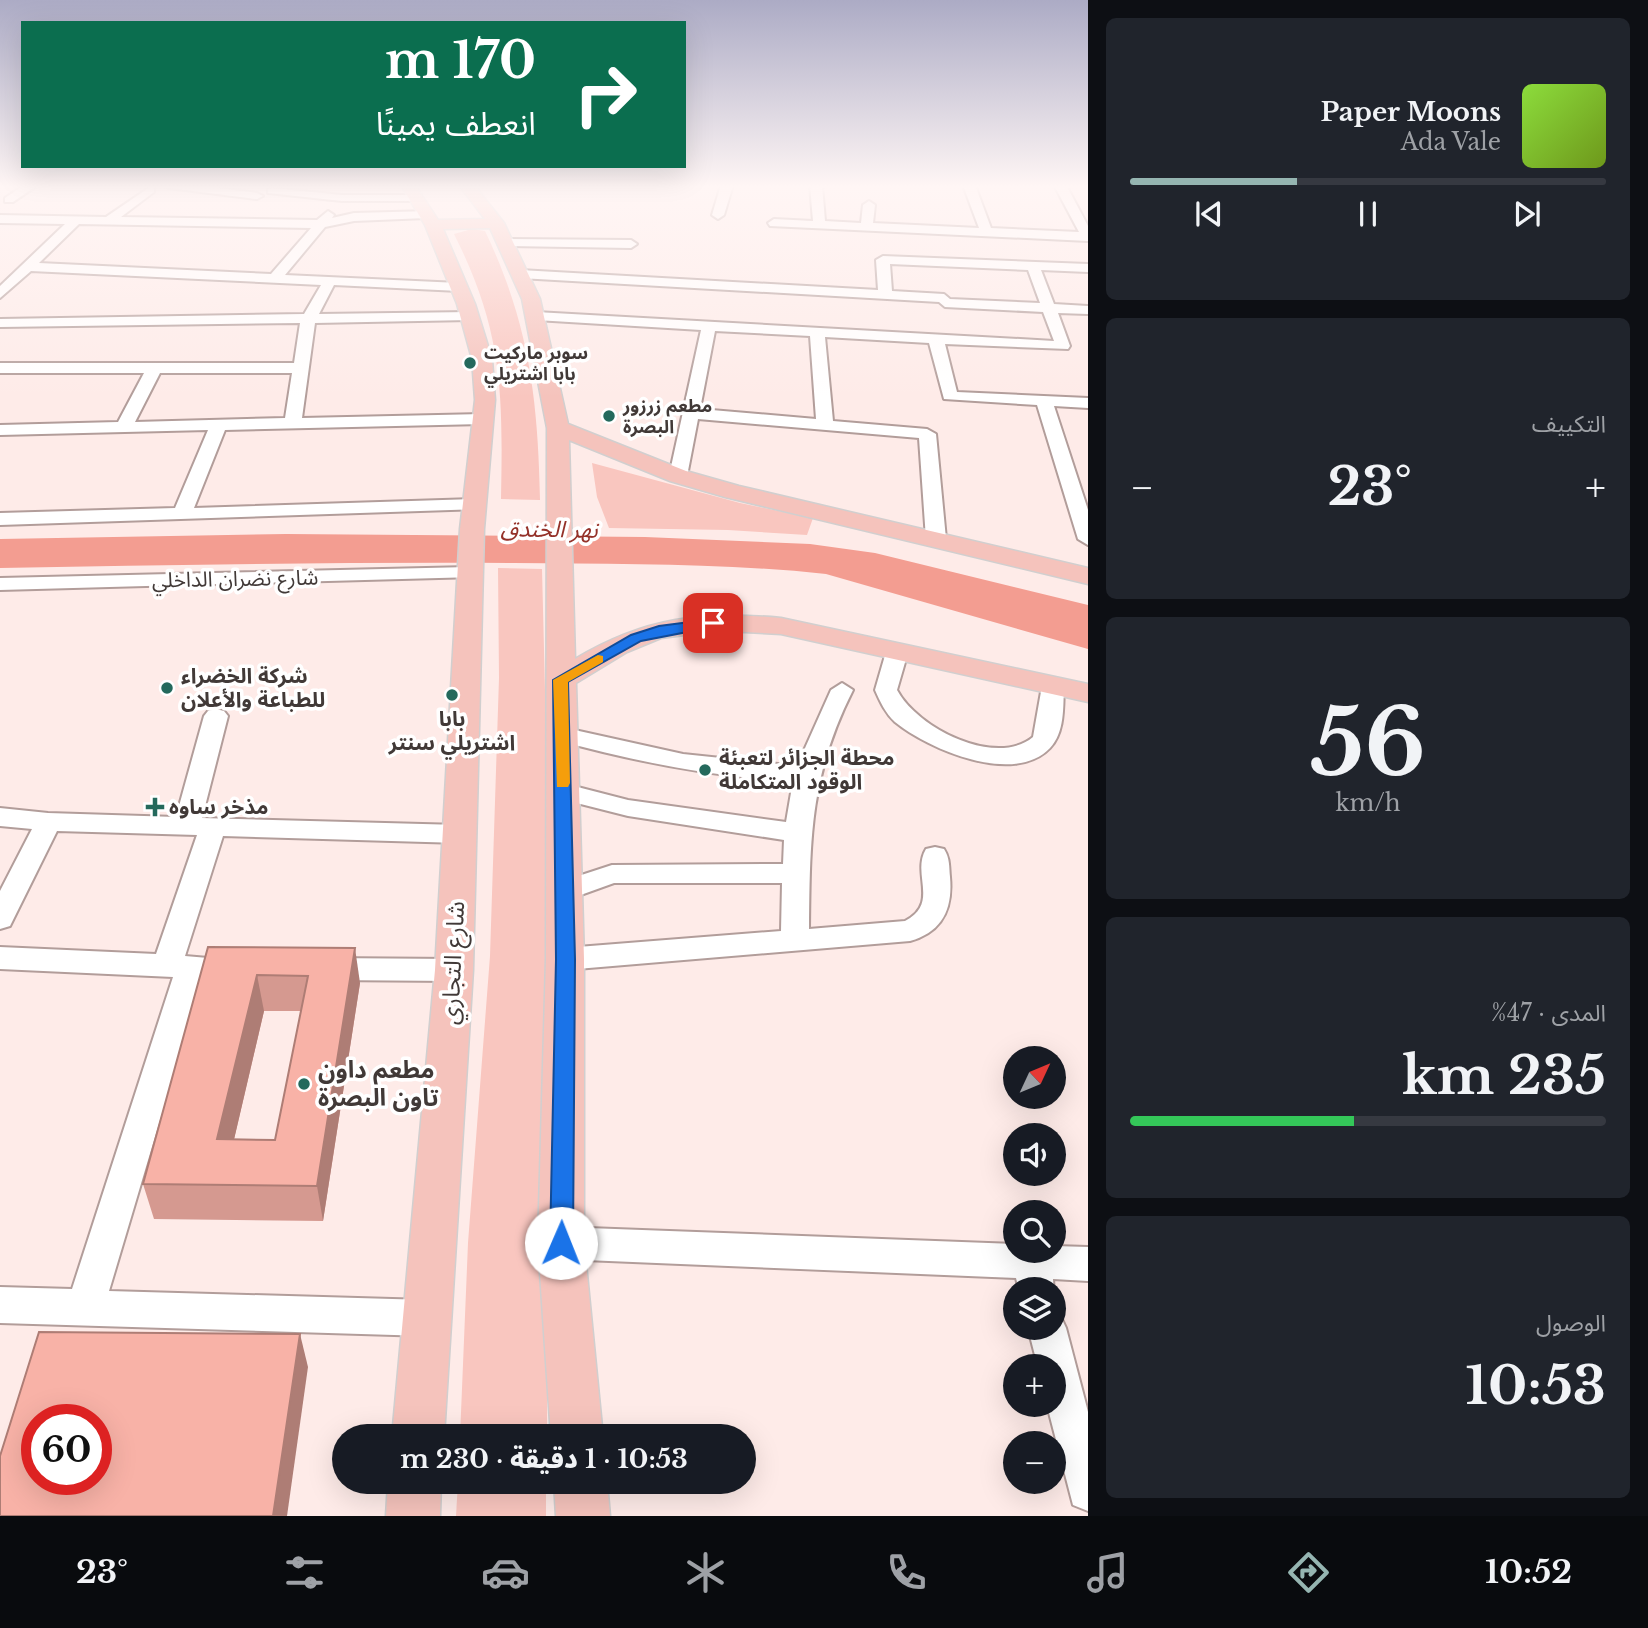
<!DOCTYPE html>
<html lang="ar">
<meta charset="utf-8">
<style>
:root{--surface:#171b24;--page:#20242c;--text:#f1f3f6;--muted:#9ea1a6;--line:#363941;--accent:#95b5b1}
body{margin:0;font-family:"Libre Baskerville","Noto Sans Arabic",serif;background:var(--page);color:var(--text);direction:rtl;height:100vh;display:flex;flex-direction:column;font-size:26px;white-space:nowrap}
*{box-sizing:border-box;margin:0}
p{font-size:23px;color:var(--muted)}
.icon{flex:none;width:38px;height:38px;fill:none;stroke:currentColor;stroke-width:2;stroke-linecap:round;stroke-linejoin:round}
.map{position:relative;flex:1;overflow:hidden;direction:ltr}
.side{display:flex;flex-direction:column;gap:18px;padding:18px;background:#0d0f14;width:560px}
.side>*{flex:none}
.top-card{position:absolute;left:21px;top:21px;width:665px;height:147px;border-radius:0px;box-shadow:0 7px 28px #0002;direction:rtl;background:#0b6e4f;color:#fff;overflow:hidden}
.needle{width:46px;rotate:46deg}
.controls{position:absolute;left:1003px;top:1046px;display:grid;gap:14px}
.controls a{display:grid;place-items:center;width:63px;height:63px;border-radius:50%;background:var(--surface);box-shadow:0 7px 28px #0002;font-size:35px}
.speed{position:absolute;left:21px;top:1404px;display:flex;gap:14px;font-size:35px;font-weight:700;text-align:center}
.speed>*{display:grid;place-content:center;width:91px;height:91px;border-radius:50%;background:var(--surface);box-shadow:0 7px 28px #0002;line-height:1}
.speed .limit{border:10px solid #d22;background:#fff;color:#111}
.pin{position:absolute;display:grid;place-items:center;width:60px;height:60px;color:#fff;margin:-30px;border-radius:14px;box-shadow:0 4px 10px #0006}
.me{position:absolute;width:77px;margin:-38px;rotate:1deg;stroke-linejoin:round;filter:drop-shadow(0 0 5px #0008)}
.turn{display:flex;align-items:center;gap:24px;height:147px;padding:0 35px;font-size:32px}
.turn .icon{width:91px;height:91px;stroke-width:2.5}
.turn b{display:block;font-size:49px;line-height:60px}
.big{font-size:52px;font-weight:800;line-height:1.1}
.side .card{flex:1;display:flex;flex-direction:column;justify-content:center;gap:10px;min-width:0;padding:0 24px;border-radius:10px;background:var(--page)}
.side .dial{align-items:center;gap:0}
.dial b{font-size:91px;line-height:1}
.song{display:flex;align-items:center;gap:21px}
.cover{width:84px;height:84px;border-radius:10px;background:linear-gradient(135deg,hsl(90 70% 55%),hsl(80 70% 35%))}
.played{height:7px;border-radius:4px;background:linear-gradient(90deg,var(--accent) 35%,var(--line) 35%)}
.keys{display:flex;justify-content:space-around;direction:ltr}
.heat{display:flex;justify-content:space-between;align-items:center;font-size:38px;direction:ltr}
.charge{height:10px;border-radius:5px;background:linear-gradient(90deg,#34c759 47%,var(--line) 0)}
.trip{position:absolute;left:332px;top:1424px;width:424px;height:70px;border-radius:35px;background:var(--surface);box-shadow:0 7px 28px #0002;font-weight:800;line-height:70px;text-align:center;direction:rtl}
.dock{display:flex;height:112px;justify-content:space-around;align-items:center;background:#090b0e;color:var(--muted)}
.dock .icon{width:49px;height:49px}
.dock .selected{color:var(--accent)}
.dock b{font-size:32px;color:var(--text)}
main{display:flex;flex:1;min-height:0}
.map>svg:first-child{display:block}
.green{fill:#f9c6bf}
.water{fill:#f39d91}
.lines{fill:none;stroke-linecap:round;stroke-linejoin:round}
.minor-casing{stroke:#b29d9a;stroke-width:4}
.major-casing{stroke:#d1cfcf;stroke-width:3}
.minor{fill:#fff;fill-rule:evenodd}
.major{fill:#f5c3bc;fill-rule:evenodd}
.wall{fill:#d59990;fill-rule:evenodd}
.shaded-wall{fill:#ae7d75}
.building{fill:#f8b2a7;stroke:#ae7d75;stroke-width:2;fill-rule:evenodd}
.route{fill:#1a73e8;stroke:#114b97;stroke-width:2}
.slow{fill:#f59e0b}
.poi-dot{fill:#24695c;stroke:#fff;stroke-width:2.5}
.labels{text-anchor:middle;stroke-width:7;stroke-linejoin:round;paint-order:stroke}
.far-poi-label{font-size:18px;font-weight:bold;fill:#413937;stroke:#fff;text-anchor:start}
.street-label{font-size:21px;fill:#413937;stroke:#fff}
.poi-label{font-size:21px;font-weight:bold;fill:#413937;stroke:#fff;text-anchor:start}
.water-label{font-size:23px;font-style:italic;fill:#943129;stroke:#fff}
.near-street-label{font-size:24px;fill:#413937;stroke:#fff}
.near-poi-label{font-size:24px;font-weight:bold;fill:#413937;stroke:#fff;text-anchor:start}
</style>
<main>
<section class="side">
<div class="card">
<div class="song"><i class="cover"></i><div><b>Paper Moons</b><p>Ada Vale</p></div></div>
<div class="played"></div>
<div class="keys"><svg class="icon" aria-label="previous" viewBox="0 0 24 24"><path d="M18 5L8 12l10 7zM5 5v14"/></svg><svg class="icon" aria-label="pause" viewBox="0 0 24 24"><path d="M8 5v14M16 5v14"/></svg><svg class="icon" aria-label="next" viewBox="0 0 24 24"><path d="M6 5l10 7-10 7zM19 5v14"/></svg></div>
</div>
<div class="card"><p>التكييف</p>
<div class="heat"><a>−</a><b class="big">23°</b><a>+</a></div>
</div>
<div class="card dial"><b>56</b><p>km/h</p></div>
<div class="card"><p>المدى · 47%</p><b class="big">235 km</b><div class="charge"></div></div>
<div class="card"><p>الوصول</p><b class="big">10:53</b></div>
</section>
<div class="map">
<svg width="1088" height="1516" viewBox="0 0 1088 1516">
<rect width="100%" height="100%" fill="#feebe8"/>
<g class="green">
<path d="M 472,229 L 485,231 C 529,323 538,399 540,500 L 501,499 C 503,393 503,331 454,234 Z"/>
<polygon points="592,463 740,503 813,518 807,535 728,530 609,528 597,497"/>
<polygon points="498,568 542,569 549,850 547,1437 460,1437 468,1243 490,956 499,678"/>
<polygon points="458,1482 546,1482 546,1516 456,1516"/>
</g>
<path class="water" d="M 286,534 L 645,537 L 810,544 L 875,553 L 1088,605 L 1088,649 L 826,574 C 723,563 618,564 514,563 C 343,562 171,565 0,568 L 0,539 Z"/>
<g class="lines">
<defs>
<g id="minor">
<polygon points="24,185 38,185 13,202 5,202 5,198"/>
<polygon points="163,185 196,185 257,193 263,196 257,199 169,188"/>
<polygon points="721,185 733,185 724,215 718,219 712,215"/>
<polygon points="810,185 822,185 825,221 861,223 863,205 869,201 875,205 873,223 979,228 963,185 975,185 991,228 1079,232 1054,185 1066,185 1088,226 1088,241 770,226 768,223 774,219 813,221"/>
<path d="M 150,187 L 154,188 L 154,192 L 121,217 L 317,220 L 328,211 L 334,215 L 332,218 L 354,213 L 430,211 L 432,214 L 426,218 L 354,221 L 325,227 L 285,275 L 459,283 L 466,287 L 459,291 L 334,285 L 319,314 L 470,312 L 477,316 L 470,320 L 315,323 L 302,418 L 483,414 L 491,419 L 483,424 L 225,430 L 194,508 L 474,499 L 481,501 L 483,505 L 481,509 L 0,525 L 0,513 L 175,508 L 208,430 L 0,435 L 0,425 L 118,422 L 144,373 L 0,373 L 0,363 L 294,363 L 300,323 L 0,327 L 0,319 L 304,314 L 321,285 L 31,271 L 0,298 L 0,286 L 65,224 L 0,223 L 0,215 L 106,217 ZM 79,224 L 311,228 L 271,274 L 39,263 ZM 160,373 L 292,373 L 285,418 L 135,422 Z"/>
<polygon points="272,188 342,195 416,195 422,198 416,201 342,201 268,193 268,189"/>
<polygon points="505,239 631,240 637,244 631,248 501,246 501,240"/>
<path d="M 883,256 L 1088,264 L 1088,272 L 1041,270 L 1054,304 L 1088,306 L 1088,314 L 1058,313 L 1070,346 L 1068,349 L 945,344 L 957,392 L 1088,398 L 1088,408 L 1054,406 L 1088,510 L 1088,545 L 1078,539 L 1037,405 L 944,399 L 929,343 L 825,337 L 833,421 L 927,429 L 936,434 L 946,539 L 936,545 L 926,539 L 919,438 L 698,419 L 687,476 L 678,481 L 672,480 L 669,476 L 701,330 L 536,320 L 529,316 L 536,312 L 1054,341 L 1043,312 L 945,307 L 939,302 L 520,278 L 513,274 L 520,270 L 878,290 L 876,260 ZM 890,264 L 1028,270 L 1040,303 L 950,299 L 944,294 L 892,291 ZM 715,331 L 810,336 L 816,419 L 700,409 Z"/>
<polygon points="469,567 476,569 479,573 476,577 0,590 0,578"/>
<path d="M 897,645 L 908,652 L 897,690 C 917,728 996,768 1033,737 L 1042,686 L 1053,679 L 1064,686 C 1063,707 1065,732 1050,748 C 1014,786 928,749 895,722 C 885,713 880,701 875,690 L 886,652 Z"/>
<path d="M 842,683 L 853,690 C 810,775 810,837 809,929 L 905,921 C 940,903 911,874 926,849 L 935,847 L 944,849 C 950,858 949,867 950,877 C 953,909 942,932 910,941 L 565,970 L 555,967 L 550,959 L 555,951 L 565,948 L 781,931 L 782,883 L 614,883 L 564,901 L 554,898 L 550,891 L 554,884 L 612,865 L 783,864 L 784,840 L 628,816 L 553,797 L 549,791 L 553,785 L 562,783 L 628,800 L 786,822 L 793,781 C 711,777 632,761 553,739 L 549,734 L 553,729 L 561,727 L 683,754 L 797,766 L 831,690 Z"/>
<polygon points="216,709 224,711 228,716 202,818 460,825 469,828 473,834 469,840 460,843 223,836 185,956 243,961 248,969 243,977 233,980 202,979 109,1291 427,1300 440,1305 446,1318 440,1331 427,1336 0,1323 0,1287 72,1289 173,977 0,969 0,947 156,954 197,835 57,831 10,926 0,929 0,891 32,829 0,826 0,808 48,813 176,817 204,716 208,711"/>
<polygon points="326,958 454,959 464,962 469,970 464,978 454,981 326,980 316,977 311,969 316,961"/>
<polygon points="561,1227 1015,1244 1015,1251 1054,1251 1054,1246 1088,1247 1088,1281 1053,1279 1054,1294 1054,1290 1019,1290 1016,1278 561,1259 548,1255 543,1243 548,1231"/>
<polygon points="1054,1312 1060,1315 1066,1328 1088,1412 1088,1511 1073,1505 1047,1405 1054,1405 1054,1367 1038,1367 1028,1328 1054,1328"/>
</g>
<g id="major">
<path d="M 401,185 L 415,185 L 438,220 L 485,219 L 459,185 L 474,185 L 504,223 L 540,299 L 568,424 L 686,471 L 739,486 L 1088,568 L 1088,584 L 725,497 L 670,481 L 569,440 L 575,659 C 645,617 701,611 781,618 L 1088,684 L 1088,702 L 781,634 L 745,632 L 708,632 L 661,638 L 627,652 L 576,683 L 584,959 L 584,1243 L 603,1437 L 551,1437 L 538,1243 L 546,959 L 547,428 L 522,299 L 490,228 L 443,229 L 475,304 L 492,359 L 495,400 L 484,529 L 473,970 L 444,1437 L 392,1437 L 435,970 L 460,529 L 475,400 L 472,359 L 457,304 L 425,225 Z"/>
<polygon points="388,1482 441,1482 440,1516 386,1516"/>
<polygon points="554,1482 607,1482 610,1516 556,1516"/>
</g>
</defs>
<use href="#minor" class="minor-casing"/>
<use href="#major" class="major-casing"/>
<use href="#minor" class="minor"/>
<use href="#major" class="major"/>
</g>
<path class="wall" d="M 208,947 L 360,983 L 323,1221 L 154,1219 L 143,1184 ZM 264,1011 L 301,1011 L 275,1140 L 234,1139 Z"/>
<g class="shaded-wall">
<polygon points="355,948 360,983 323,1221 317,1186"/>
<polygon points="257,975 264,1011 226,1174 217,1139"/>
<polygon points="300,1334 308,1367 287,1516 273,1516"/>
</g>
<g class="building">
<path d="M 208,947 L 355,948 L 317,1186 L 143,1184 ZM 257,975 L 308,976 L 275,1140 L 217,1139 Z"/>
<path d="M 39,1332 L 300,1334 L 273,1516 L 0,1516 L 0,1456 ZM 37,1419 L 96,1419 L 96,1479 L 37,1479 Z"/>
</g>
<linearGradient id="sky" x2="0" y2="1"><stop stop-color="#acabc5"/><stop offset="0.47" stop-color="#fff6f5"/><stop offset="1" stop-color="#fff6f5" stop-opacity="0"/></linearGradient>
<rect width="1088" height="397" fill="url(#sky)"/>
<polygon class="route" points="713,619 720,623 718,626 641,641 568,682 575,959 573,1243 569,1251 561,1254 553,1251 550,1243 556,959 553,680 631,635 659,626"/>
<polygon class="slow" points="598,655 603,656 603,662 568,682 570,783 568,787 557,787 553,680"/>
<g class="poi-dot">
<circle cx="470" cy="363" r="7"/>
<circle cx="609" cy="416" r="7"/>
<circle cx="167" cy="688" r="7"/>
<circle cx="452" cy="695" r="7"/>
<circle cx="705" cy="770" r="7"/>
<path d="M151.5 796.5h7v7h7v7h-7v7h-7v-7h-7v-7h7z"/>
<circle cx="304" cy="1084" r="7"/>
</g>
<g class="labels">
<g class="far-poi-label">
<text x="484" y="359">سوبر ماركيت<tspan x="484" dy="21">بابا اشتريلي</tspan></text>
<text x="623" y="412">مطعم زرزور<tspan x="623" dy="21">البصرة</tspan></text>
</g>
<g class="street-label">
<text transform="translate(235 579) rotate(-1)" y="7">شارع نضران الداخلي</text>
</g>
<g class="poi-label">
<text x="181" y="683">شركة الخضراء<tspan x="181" dy="24">للطباعة والأعلان</tspan></text>
<text x="452" y="726" text-anchor="middle">بابا<tspan x="452" dy="24">اشتريلي سنتر</tspan></text>
<text x="719" y="765">محطة الجزائر لتعبئة<tspan x="719" dy="24">الوقود المتكاملة</tspan></text>
<text x="169" y="814">مذخر ساوه</text>
</g>
<g class="water-label">
<text transform="translate(549 529) rotate(1)" y="8">نهر الخندق</text>
</g>
<g class="near-street-label">
<text transform="translate(453 963) rotate(-87)" y="8">شارع التجاري</text>
</g>
<g class="near-poi-label">
<text x="318" y="1078">مطعم داون<tspan x="318" dy="28">تاون البصرة</tspan></text>
</g>
</g>
</svg>
<div class="controls">
<a><svg class="needle" viewBox="-14 -14 28 28"><path d="M0-13l5 13h-10z" fill="#e53935"/><path d="M0 13l5-13h-10z" fill="#9ea1a6"/></svg></a>
<a><svg class="icon" aria-label="sound" viewBox="0 0 24 24"><path d="M4 9h4l5-4v14l-5-4H4zM17 9q2 3 0 6"/></svg></a>
<a><svg class="icon" aria-label="search" viewBox="0 0 24 24"><circle cx="10" cy="10" r="6"/><path d="M15 15l6 6"/></svg></a>
<a><svg class="icon" aria-label="layers" viewBox="0 0 24 24"><path d="M12 4l9 5-9 5-9-5zM3 14l9 5 9-5"/></svg></a>
<a>+</a>
<a>−</a>
</div>
<div class="speed"><div class="limit">60</div></div>
<div class="pin" style="left:713px;top:623px;background:#d93025"><svg class="icon" aria-label="arrive" viewBox="0 0 24 24"><path d="M6 21V4h12l-3 4 3 4H6"/></svg></div>
<svg class="me" style="left:561px;top:1243px" viewBox="-20 -20 40 40"><circle r="19" fill="#fff"/><path d="M0-13L10 11 0 6-10 11z" fill="#1a73e8"/></svg>
<div class="trip">10:53 · 1 دقيقة · 230 m</div>
<div class="top-card">
<div class="turn"><svg class="icon" aria-label="right" viewBox="0 0 24 24"><path d="M7 20v-9h11M14 6l5 5-5 5"/></svg><div><b>170 m</b>انعطف يمينًا</div></div>
</div>
</div>
</main>
<nav class="dock">
<b>10:52</b>
<svg class="icon selected" aria-label="directions" viewBox="0 0 24 24"><path d="M12 3l9 9-9 9-9-9zM9 14v-3h6M13 9l2 2-2 2"/></svg>
<svg class="icon" aria-label="music" viewBox="0 0 24 24"><path d="M9 18V5l10-2v13"/><circle cx="6" cy="18" r="3"/><circle cx="16" cy="16" r="3"/></svg>
<svg class="icon" aria-label="phone" viewBox="0 0 24 24"><path d="M5 4h4l2 5-3 2q2 4 5 5l2-3 5 2v4C11 20 4 13 5 4z"/></svg>
<svg class="icon" aria-label="climate" viewBox="0 0 24 24"><path d="M12 3v18M4 7l16 10M4 17L20 7"/></svg>
<svg class="icon" aria-label="car" viewBox="0 0 24 24"><path d="M5 17H2v-5l4-1 3-4h7l3 4 3 1v5h-3M9 17h6M6 11h13"/><circle cx="7" cy="17" r="2"/><circle cx="17" cy="17" r="2"/></svg>
<svg class="icon" aria-label="filters" viewBox="0 0 24 24"><path d="M4 7h16M4 17h16"/><circle cx="9" cy="7" r="2"/><circle cx="15" cy="17" r="2"/></svg>
<b>23°</b>
</nav>
